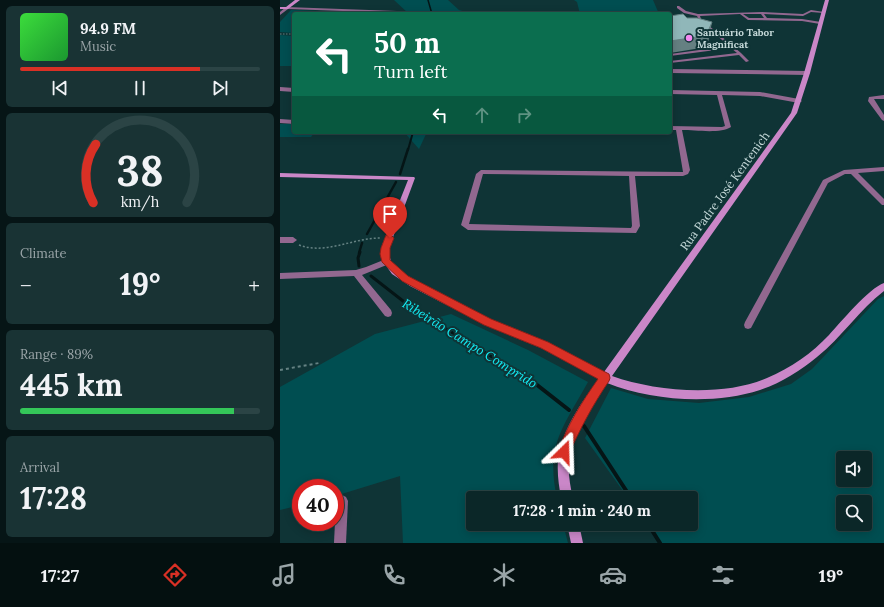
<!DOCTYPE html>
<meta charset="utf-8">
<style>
:root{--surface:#0b2728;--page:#193334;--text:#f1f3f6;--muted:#9aa5a8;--line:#2b4445;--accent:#d93025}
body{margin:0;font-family:Lora,serif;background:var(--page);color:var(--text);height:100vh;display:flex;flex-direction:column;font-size:15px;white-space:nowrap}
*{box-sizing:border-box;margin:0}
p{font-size:13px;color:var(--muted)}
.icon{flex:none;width:22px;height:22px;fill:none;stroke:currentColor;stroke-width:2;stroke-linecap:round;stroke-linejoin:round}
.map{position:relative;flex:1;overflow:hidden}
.sheet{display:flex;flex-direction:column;gap:6px;padding:6px;background:#061516;width:280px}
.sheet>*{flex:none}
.banner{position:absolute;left:12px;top:12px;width:380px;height:122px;border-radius:4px;box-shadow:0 2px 10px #0003,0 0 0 1px var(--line);background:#0b6e4f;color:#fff;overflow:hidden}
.buttons{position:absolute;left:556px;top:451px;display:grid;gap:8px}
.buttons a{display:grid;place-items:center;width:36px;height:36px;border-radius:4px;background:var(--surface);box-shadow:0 2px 10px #0003,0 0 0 1px var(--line);font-size:20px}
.speed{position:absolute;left:12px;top:479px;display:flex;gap:8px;font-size:20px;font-weight:700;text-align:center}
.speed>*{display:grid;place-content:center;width:52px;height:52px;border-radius:50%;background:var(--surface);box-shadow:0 2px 10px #0003,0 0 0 1px var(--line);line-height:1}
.speed .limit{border:6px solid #d22;background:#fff;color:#111}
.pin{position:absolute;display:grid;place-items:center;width:34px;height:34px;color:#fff;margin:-41px -17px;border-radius:50% 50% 50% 0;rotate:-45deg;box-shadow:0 0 4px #0007}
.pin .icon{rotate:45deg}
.me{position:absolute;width:44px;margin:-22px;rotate:22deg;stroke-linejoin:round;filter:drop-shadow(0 0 3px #0008)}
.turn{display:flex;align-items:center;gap:14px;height:84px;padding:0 16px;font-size:18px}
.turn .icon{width:52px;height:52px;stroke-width:2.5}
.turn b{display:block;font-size:28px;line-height:34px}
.lanes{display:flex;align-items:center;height:38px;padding:0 16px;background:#0003;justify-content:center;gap:20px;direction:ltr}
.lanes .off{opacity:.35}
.big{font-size:30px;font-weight:700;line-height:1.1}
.sheet .tile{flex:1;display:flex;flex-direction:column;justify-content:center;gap:6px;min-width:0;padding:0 14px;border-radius:6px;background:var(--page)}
.sheet .dial{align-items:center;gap:0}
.dial svg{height:104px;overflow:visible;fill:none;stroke:var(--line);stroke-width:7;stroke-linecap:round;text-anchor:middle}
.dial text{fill:var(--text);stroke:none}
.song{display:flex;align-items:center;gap:12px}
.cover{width:48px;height:48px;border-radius:6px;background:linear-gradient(135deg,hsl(120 70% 55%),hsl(130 70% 35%))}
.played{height:4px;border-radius:2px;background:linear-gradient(90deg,var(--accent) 75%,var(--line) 75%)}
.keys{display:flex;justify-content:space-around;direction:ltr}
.heat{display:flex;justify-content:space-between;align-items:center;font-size:22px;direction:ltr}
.charge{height:6px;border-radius:3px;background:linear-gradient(90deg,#34c759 89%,var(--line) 0)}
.trip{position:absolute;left:186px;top:491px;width:232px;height:40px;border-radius:4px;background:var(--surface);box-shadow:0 2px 10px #0003,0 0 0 1px var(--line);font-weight:700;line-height:40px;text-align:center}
.tabs{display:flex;height:64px;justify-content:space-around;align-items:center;background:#041010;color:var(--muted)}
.tabs .icon{width:28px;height:28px}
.tabs .on{color:var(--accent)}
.tabs b{font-size:18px;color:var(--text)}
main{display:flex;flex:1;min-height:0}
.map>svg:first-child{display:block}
.green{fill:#004e51;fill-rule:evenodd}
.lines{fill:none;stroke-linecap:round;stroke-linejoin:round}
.stream-far4{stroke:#051516;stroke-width:1.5}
.stream-far3{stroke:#051516;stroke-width:2}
.stream-far2{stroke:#051516;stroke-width:2.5}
.stream-far1{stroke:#051516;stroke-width:3}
.stream{stroke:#051516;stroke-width:4}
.path-far2{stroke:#658283;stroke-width:1;stroke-dasharray:1.5 1.5;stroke-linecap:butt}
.path-far1{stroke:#658283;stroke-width:1.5;stroke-dasharray:2 2;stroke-linecap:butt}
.path{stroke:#658283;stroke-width:2;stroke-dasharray:3 3;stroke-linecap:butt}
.lane{fill:#926890;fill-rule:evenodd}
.street{fill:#926890;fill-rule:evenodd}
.secondary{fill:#ca87c8;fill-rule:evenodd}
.shaded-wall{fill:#658082}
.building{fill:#90b7b9;stroke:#658082}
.route{fill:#d93025;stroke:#8d1f18}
.poi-dot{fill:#f38af1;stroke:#0f3436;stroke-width:1.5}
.labels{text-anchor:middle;stroke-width:4;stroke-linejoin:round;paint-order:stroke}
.far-poi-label{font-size:10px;font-weight:bold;fill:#c4d8d8;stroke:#0f3436;text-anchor:start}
.street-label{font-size:12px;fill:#c4d8d8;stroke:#0f3436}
.water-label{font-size:13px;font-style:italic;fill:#13edf5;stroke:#0f3436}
</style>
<main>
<section class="sheet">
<div class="tile">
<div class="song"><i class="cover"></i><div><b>94.9 FM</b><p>Music</p></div></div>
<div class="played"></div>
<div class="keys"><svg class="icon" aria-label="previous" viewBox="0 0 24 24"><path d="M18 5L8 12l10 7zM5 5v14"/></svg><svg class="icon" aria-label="pause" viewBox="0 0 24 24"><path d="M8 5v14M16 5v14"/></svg><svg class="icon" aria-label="next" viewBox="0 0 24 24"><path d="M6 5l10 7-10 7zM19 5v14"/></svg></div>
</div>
<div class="tile dial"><svg viewBox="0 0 100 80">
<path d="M14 69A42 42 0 1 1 86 69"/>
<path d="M14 69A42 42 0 0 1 16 24" stroke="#d93025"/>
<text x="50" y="56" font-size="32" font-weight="700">38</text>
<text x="50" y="72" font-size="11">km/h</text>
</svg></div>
<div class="tile"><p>Climate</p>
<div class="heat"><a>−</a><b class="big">19°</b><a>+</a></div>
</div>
<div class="tile"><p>Range · 89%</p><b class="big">445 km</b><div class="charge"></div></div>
<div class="tile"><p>Arrival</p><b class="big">17:28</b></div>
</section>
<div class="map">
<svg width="604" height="543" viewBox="0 0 604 543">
<rect width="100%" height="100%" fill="#0f3436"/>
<g class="green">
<polygon points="114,0 168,0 179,10 193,14 129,14"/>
<polygon points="294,0 373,0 379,14 300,14 297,2"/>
<polygon points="11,10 117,14 14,14 14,33 0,32 0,22"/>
<polygon points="0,35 14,36 14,66 0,66"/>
<polygon points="0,124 14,124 14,132 35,132 31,137 0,137"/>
<polygon points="124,132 147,132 139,149"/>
<path d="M 604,296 L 604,543 L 380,543 L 367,524 L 411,524 L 411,498 L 348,498 L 305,438 L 331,388 L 368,399 L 419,403 L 469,397 L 511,384 L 532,369 L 598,299 ZM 563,458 L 585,458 L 585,480 L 563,480 ZM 563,502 L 585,502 L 585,524 L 563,524 Z"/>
<path d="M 171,314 L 248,350 L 308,382 C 284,426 265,445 277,498 L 193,498 L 193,524 L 283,524 L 288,543 L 123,543 L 120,476 L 55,496 L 55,488 L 21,488 L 21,505 L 0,510 L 0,387 L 95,334 Z"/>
</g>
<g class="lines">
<polyline class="stream-far4" points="148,0 152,14"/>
<polyline class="stream-far3" points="128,150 133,132"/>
<g class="stream-far2">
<polyline points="120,174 128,149"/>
<polyline points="87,234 116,182"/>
<polyline points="79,253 82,243"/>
</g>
<g class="stream-far1">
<polyline points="79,266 78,258 80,252"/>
<polyline points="91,276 132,308 253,382"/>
</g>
<g class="stream">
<polyline points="252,381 289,410"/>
<polyline points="304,426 351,498"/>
<polyline points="368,524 380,543"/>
</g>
<polyline class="path-far2" points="0,34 14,34"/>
<path class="path-far1" d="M 19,245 C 45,255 73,238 100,238"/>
<polyline class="path" points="0,370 39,363"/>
<path class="lane" d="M 397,6 L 399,6 L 406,11 L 418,14 L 482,12 L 523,14 L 531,10 L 544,12 L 543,13 L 531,12 L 523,16 L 484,14 L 487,18 L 522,19 L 541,22 L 541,24 L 540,24 L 522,21 L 468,20 L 460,14 L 420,16 L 421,19 L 461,53 L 469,61 L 466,62 L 459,55 L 390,63 L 390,61 L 457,53 L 451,48 L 390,56 L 390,54 L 449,46 L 419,20 L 417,16 L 404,13 L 397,8 ZM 463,14 L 481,14 L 484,18 L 469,18 Z"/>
<g class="street">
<polygon points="6,7 117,11 119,12 117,13 8,9 0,15 0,12"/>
<polygon points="390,69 527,71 530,73 527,75 390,73"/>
<polygon points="0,87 14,88 14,92 0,91"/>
<path d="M 390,90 L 480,92 L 519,99 L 522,101 L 519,103 L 480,96 L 442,95 L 451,127 C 441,134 415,130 402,130 L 410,170 L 408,174 L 403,176 L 355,176 L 360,226 L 356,233 L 188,230 L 181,225 L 196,174 L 201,170 L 403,172 L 396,130 L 390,130 L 390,126 L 442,127 L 445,126 L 437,95 L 390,94 ZM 203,174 L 349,176 L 352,226 L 351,228 L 189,224 Z"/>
<polygon points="604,95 604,99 594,99 604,115 604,121 602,120 588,101 589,97"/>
<polygon points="0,119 14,120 14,124 0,123"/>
<polygon points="604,167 604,171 578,173 604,199 604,205 602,205 571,174 565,174 548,183 471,328 468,329 465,328 464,325 465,322 543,180 564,170"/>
<polygon points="0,237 13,237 17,240 13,243 0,243"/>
<polygon points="106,259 110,262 109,264 82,275 111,310 112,313 111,316 108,317 105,316 74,276 0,279 0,273 76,270 86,267"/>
<polygon points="62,495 66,497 68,501 66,543 54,543 56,501 58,497"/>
</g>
<g class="secondary">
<polygon points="15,0 20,0 8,9 0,9 0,7 6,7"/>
<path d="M 545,0 L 549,0 L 530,73 L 517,113 L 332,376 C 377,392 443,397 487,378 C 511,368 532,353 549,335 C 561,322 589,288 604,283 L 604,291 C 579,310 562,337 537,357 C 520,371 501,383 480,390 C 434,405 372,401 327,383 C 311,406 292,432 289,461 C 288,473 290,486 293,498 L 281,498 C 279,486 277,474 278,461 C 281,431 301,403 319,379 L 261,348 L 212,328 L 184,314 L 130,286 L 112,274 L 102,260 L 101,248 L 128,180 L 0,177 L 0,173 L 134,177 L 135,178 L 109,248 C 108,266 121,274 136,282 L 218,323 L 267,342 L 324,372 L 511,113 L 524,73 Z"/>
<polygon points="287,524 299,524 303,543 291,543"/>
</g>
</g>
<polygon class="shaded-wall" points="432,22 428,43 421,48 390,53 390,41"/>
<polygon class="building" points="403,14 407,18 417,18 432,22 429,29 430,31 424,36 390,41 390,16"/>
<path class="route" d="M 110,234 L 114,238 L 110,248 L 110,260 L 128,276 L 211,319 L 268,342 L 329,374 L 330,378 L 329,381 C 312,406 300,429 288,456 L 284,458 L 280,456 L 278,452 C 287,425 302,402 318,379 L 261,348 L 204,325 L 122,281 L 102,262 L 100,254 L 101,248 L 106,235 Z"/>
<circle class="poi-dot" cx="409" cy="38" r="4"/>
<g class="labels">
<g class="far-poi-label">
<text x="417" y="36">Santuário Tabor<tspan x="417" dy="12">Magnificat</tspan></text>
</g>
<g class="street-label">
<text transform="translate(445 191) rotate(-54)" y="4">Rua Padre José Kentenich</text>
</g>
<g class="water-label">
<text transform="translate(190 343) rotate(32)" y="5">Ribeirão Campo Comprido</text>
</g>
</g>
</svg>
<div class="buttons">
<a><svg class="icon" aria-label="sound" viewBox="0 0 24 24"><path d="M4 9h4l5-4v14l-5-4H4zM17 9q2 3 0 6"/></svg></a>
<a><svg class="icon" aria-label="search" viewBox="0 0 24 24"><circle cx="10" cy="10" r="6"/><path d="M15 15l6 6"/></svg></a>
</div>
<div class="speed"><div class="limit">40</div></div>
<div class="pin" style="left:110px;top:238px;background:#d93025"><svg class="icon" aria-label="arrive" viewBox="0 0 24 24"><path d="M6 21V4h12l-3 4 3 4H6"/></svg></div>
<svg class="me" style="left:284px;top:452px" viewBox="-20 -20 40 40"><path d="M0-17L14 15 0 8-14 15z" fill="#d93025" stroke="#fff" stroke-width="4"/></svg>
<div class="trip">17:28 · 1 min · 240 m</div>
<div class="banner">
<div class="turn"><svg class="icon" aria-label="left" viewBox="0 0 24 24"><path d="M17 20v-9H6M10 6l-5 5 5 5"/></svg><div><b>50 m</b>Turn left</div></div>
<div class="lanes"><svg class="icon" aria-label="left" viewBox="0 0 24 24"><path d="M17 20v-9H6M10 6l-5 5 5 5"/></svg><svg class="icon off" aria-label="ahead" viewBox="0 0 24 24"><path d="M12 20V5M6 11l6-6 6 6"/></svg><svg class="icon off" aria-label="right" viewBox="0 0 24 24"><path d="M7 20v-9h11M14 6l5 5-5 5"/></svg></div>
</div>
</div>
</main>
<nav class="tabs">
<b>17:27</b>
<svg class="icon on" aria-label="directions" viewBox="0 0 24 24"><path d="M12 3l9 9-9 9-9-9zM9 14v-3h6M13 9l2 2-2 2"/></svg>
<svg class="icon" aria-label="music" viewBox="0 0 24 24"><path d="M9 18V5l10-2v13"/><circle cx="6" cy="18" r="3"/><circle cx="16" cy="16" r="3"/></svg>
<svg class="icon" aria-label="phone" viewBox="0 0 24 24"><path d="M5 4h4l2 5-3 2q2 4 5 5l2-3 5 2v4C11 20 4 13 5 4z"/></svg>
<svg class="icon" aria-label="climate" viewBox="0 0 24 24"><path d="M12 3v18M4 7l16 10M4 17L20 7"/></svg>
<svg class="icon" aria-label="car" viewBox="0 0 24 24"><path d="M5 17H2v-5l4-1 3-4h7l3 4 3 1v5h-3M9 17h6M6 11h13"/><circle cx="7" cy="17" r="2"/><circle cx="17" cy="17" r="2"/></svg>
<svg class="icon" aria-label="filters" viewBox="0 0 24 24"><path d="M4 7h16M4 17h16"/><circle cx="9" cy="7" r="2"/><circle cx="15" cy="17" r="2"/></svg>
<b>19°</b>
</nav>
